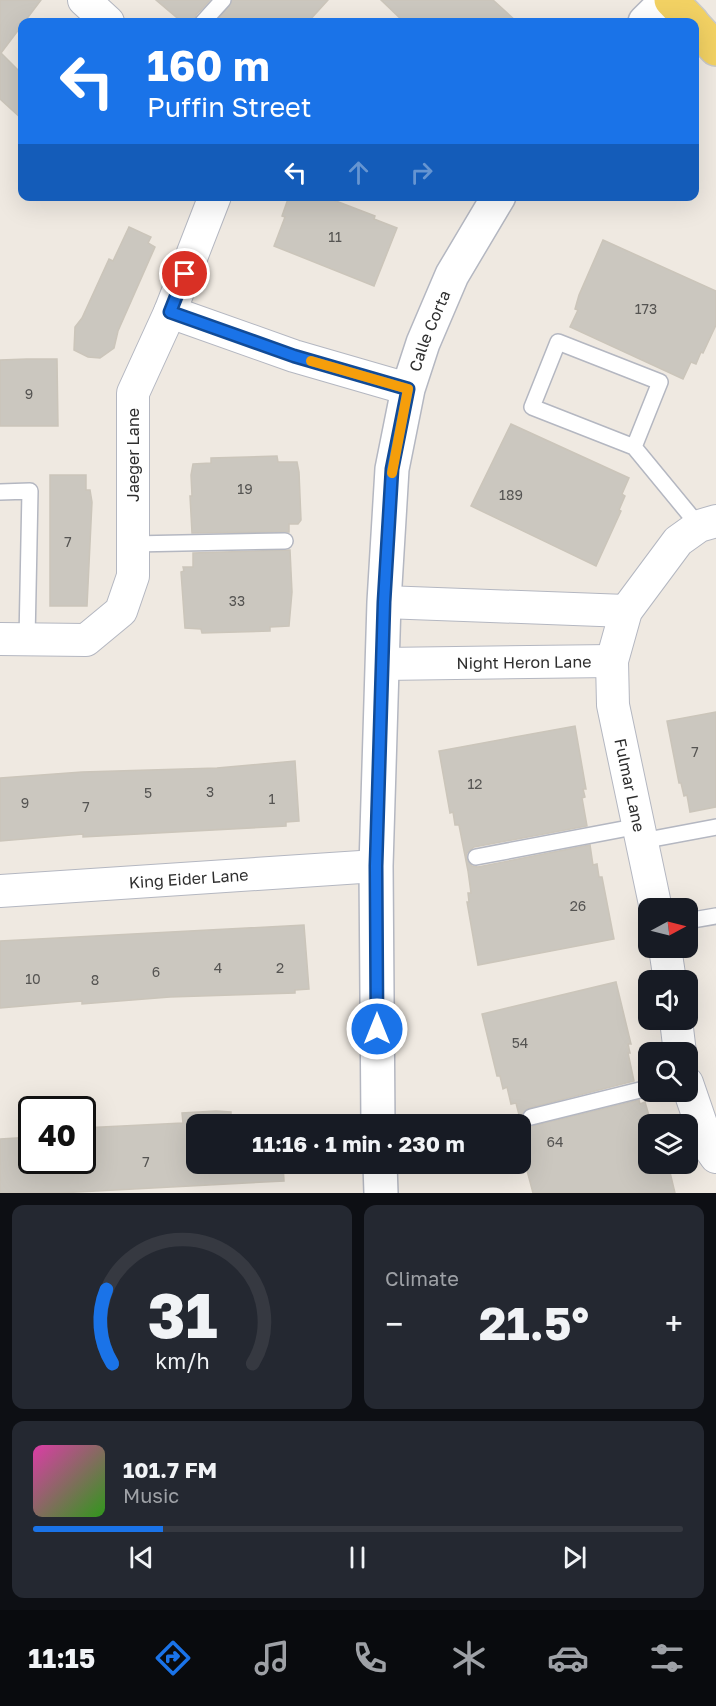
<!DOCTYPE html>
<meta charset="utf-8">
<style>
:root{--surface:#171b24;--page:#242831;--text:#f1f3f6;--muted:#9ea1a6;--line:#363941;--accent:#1a73e8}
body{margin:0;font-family:"Golos Text",sans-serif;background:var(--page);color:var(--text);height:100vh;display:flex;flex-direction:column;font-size:22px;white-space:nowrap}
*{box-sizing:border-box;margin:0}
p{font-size:20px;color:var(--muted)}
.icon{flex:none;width:33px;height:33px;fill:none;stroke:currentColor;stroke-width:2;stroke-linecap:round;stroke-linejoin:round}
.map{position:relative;height:1193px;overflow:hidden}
.sheet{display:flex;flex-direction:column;gap:12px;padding:12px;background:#0d0f14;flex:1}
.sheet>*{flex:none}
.top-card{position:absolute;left:18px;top:18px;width:681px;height:183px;border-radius:12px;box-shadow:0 6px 24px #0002;background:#1a73e8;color:#fff;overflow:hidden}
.needle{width:39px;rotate:83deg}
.fabs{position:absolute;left:638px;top:898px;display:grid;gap:12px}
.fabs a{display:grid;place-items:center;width:60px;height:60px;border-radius:12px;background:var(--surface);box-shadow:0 6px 24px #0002;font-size:30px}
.speed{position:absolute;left:18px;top:1096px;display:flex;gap:12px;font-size:30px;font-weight:700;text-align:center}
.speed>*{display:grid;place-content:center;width:78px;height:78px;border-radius:50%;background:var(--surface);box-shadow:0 6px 24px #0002;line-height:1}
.speed .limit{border:3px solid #111;border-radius:9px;background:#fff;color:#111}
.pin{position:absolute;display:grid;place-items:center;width:51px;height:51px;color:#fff;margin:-26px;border:3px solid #fff;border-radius:50%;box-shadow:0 2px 6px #0007}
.me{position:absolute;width:66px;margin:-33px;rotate:0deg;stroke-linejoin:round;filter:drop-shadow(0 0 4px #0008)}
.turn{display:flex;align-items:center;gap:21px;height:126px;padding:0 30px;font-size:27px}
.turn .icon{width:78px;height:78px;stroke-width:2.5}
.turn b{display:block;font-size:42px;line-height:51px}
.lanes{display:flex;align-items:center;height:57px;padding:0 30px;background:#0003;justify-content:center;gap:30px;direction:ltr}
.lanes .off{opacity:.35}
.big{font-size:45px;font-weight:700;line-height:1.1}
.sheet .widget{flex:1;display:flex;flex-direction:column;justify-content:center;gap:9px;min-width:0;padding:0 21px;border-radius:12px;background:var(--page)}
.sheet .dial{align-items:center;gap:0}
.dial svg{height:156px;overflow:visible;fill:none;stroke:var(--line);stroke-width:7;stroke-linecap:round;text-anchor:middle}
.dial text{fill:var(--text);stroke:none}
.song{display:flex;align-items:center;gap:18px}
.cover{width:72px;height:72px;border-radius:9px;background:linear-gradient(135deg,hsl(320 70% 55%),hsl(110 70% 35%))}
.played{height:6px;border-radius:3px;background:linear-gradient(90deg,var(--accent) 20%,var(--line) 20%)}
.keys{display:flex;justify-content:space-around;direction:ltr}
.heat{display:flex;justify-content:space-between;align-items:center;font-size:33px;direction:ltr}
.sheet .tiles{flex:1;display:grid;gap:12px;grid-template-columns:1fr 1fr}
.widget:last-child{grid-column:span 2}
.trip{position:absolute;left:186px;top:1114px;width:345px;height:60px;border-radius:12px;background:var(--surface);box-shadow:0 6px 24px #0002;font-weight:700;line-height:60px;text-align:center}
.dock{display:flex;height:96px;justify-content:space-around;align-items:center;background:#090b0e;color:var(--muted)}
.dock .icon{width:42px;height:42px}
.dock .current{color:var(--accent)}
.dock b{font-size:27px;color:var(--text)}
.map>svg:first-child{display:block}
.building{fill:#cbc7bf;stroke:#cbc5ba;stroke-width:1.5}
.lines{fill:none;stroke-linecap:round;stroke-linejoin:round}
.lane-casing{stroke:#b4b7c1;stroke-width:18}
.street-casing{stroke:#b4b7c1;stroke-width:34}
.secondary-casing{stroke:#b4b7c1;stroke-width:36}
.primary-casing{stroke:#c9c9c9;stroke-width:36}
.lane{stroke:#fff;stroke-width:15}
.street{stroke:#fff;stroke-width:32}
.secondary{stroke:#fff;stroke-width:33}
.primary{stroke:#f2d163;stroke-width:33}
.route-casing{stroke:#114b97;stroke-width:15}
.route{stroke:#1a73e8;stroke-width:10}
.slow{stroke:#f59e0b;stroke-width:10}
.labels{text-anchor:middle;stroke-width:6;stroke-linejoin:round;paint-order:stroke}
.number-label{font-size:14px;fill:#555452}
.street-label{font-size:16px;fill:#2e2e2e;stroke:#fff}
</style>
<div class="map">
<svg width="716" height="1193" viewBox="0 0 716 1193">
<rect width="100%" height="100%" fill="#efe9e1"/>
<g class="building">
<polygon points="0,0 41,0 1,53 22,74 22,119 0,99"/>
<polygon points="156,0 210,0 196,15 194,22 182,22"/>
<polygon points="232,0 328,0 308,22 216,22"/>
<polygon points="381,0 493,0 517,22 404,22"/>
<polygon points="289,196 323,196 375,216 374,219 397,228 374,286 274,246 285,217 282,216"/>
<polygon points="129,227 151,237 148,243 155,247 118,331 114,348 100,358 88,357 74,350 75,327 82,318 109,259 113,261"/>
<polygon points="603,240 716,291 716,325 703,353 701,352 696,364 691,362 683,379 570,327 578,310 575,309 579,295"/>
<polygon points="27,359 57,359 58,426 0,426 0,360"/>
<polygon points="511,424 629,478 622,494 625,496 619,510 621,511 596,566 471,506"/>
<polygon points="277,456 278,462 297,462 299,472 301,520 298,524 289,524 289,532 192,533 190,496 192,496 191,475 193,464 211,463 211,458"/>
<polygon points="50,475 86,475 86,490 90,490 92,502 87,606 50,606"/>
<polygon points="290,550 292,592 289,626 270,627 270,631 202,633 201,629 185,628 181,572 184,571 183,567 193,567 193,553"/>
<polygon points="716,712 716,807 690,812 687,795 684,796 681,783 679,783 667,721"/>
<polygon points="575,726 586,789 583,789 585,797 582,798 587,826 474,847 467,853 467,859 472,866 478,867 590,845 593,865 597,864 599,877 602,877 614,939 478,965 467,902 469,902 468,893 471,893 468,871 459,825 455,825 453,812 450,813 439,751"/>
<polygon points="295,761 299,821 286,822 286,826 83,837 83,834 0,841 0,778 82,772 217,768"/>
<polygon points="304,925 309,989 295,990 295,993 170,997 82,1004 82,1001 0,1008 0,941"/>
<polygon points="616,982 631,1044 628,1044 630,1053 628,1053 634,1081 529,1108 522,1114 522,1120 528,1126 533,1126 639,1100 640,1104 645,1102 650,1119 653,1118 655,1125 648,1125 648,1164 668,1164 675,1193 533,1193 525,1163 528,1163 526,1155 529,1154 516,1103 511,1104 507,1087 503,1089 500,1076 497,1076 482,1014"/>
<polygon points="216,1111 231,1112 231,1119 261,1117 262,1122 296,1122 296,1125 196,1125 196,1164 289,1164 283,1164 284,1181 59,1193 0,1193 0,1139 32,1137 32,1161 82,1161 82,1128 183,1123 182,1113"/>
</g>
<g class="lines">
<defs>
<g id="lane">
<polyline points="203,22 223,0"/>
<polyline points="634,447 532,407 558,342 660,382 634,447 699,526"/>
<polyline points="0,492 30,491 27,640"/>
<polyline points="133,544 285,541"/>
<polyline points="642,841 716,827"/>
<polyline points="476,857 639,826"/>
<polyline points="687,921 716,916"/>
<polyline points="531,1117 648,1088"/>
</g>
<g id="street">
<polyline points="84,0 108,22"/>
<polyline points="170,312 294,356 408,389"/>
<polyline points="384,602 626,611"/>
<polyline points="0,639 86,640 121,611 133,576 133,393 170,312 215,196"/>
<path id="s1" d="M 383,664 L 612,661"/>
<path id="s2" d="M 0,891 L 376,866"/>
<polyline points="656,909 613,705 612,661 626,611 678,541 699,526 716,521"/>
<polyline points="665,948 670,981"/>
<polyline points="676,1020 680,1053"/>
<polyline points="687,1083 709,1147 716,1157"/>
</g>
<g id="secondary">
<polyline points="645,22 667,0"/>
<path id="s3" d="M 378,1125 L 376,866 L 384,602 L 392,469 L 408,389 L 423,343 L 452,275 L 499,196"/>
<polyline points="380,1164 381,1193"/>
</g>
<g id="primary">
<polyline points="671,0 692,22"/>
<polyline points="694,25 716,49"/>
</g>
</defs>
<use href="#lane" class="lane-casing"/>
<use href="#street" class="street-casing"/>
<use href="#secondary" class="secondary-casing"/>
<use href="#primary" class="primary-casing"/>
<use href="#lane" class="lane"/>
<use href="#street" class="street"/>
<use href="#secondary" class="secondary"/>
<use href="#primary" class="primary"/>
</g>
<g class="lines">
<defs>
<polyline id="route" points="185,274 170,312 294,356 408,389 392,469 384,602 376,866 377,1029"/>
</defs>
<use href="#route" class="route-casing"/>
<use href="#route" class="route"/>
<polyline class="slow" points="311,361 408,389 392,473"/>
</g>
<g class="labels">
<g class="number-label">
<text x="335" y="242">11</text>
<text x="646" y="314">173</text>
<text x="29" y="399">9</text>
<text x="245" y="494">19</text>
<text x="511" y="500">189</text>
<text x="68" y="547">7</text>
<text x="237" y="606">33</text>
<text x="695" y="757">7</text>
<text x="475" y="789">12</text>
<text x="210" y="797">3</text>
<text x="148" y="798">5</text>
<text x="272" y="804">1</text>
<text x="25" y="808">9</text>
<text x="86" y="812">7</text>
<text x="578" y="911">26</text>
<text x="218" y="973">4</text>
<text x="280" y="973">2</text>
<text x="156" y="977">6</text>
<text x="33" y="984">10</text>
<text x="95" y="985">8</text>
<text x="520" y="1048">54</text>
<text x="555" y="1147">64</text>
<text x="146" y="1167">7</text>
</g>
<g class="street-label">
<text dy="6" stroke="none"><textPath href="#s3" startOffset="800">Calle Corta</textPath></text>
<text transform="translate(133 455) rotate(-90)" y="6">Jaeger Lane</text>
<text dy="6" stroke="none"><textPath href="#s1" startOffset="141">Night Heron Lane</textPath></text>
<text transform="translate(630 785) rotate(78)" y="6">Fulmar Lane</text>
<text dy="6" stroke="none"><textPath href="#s2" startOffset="189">King Eider Lane</textPath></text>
</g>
</g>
</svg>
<div class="fabs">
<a><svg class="needle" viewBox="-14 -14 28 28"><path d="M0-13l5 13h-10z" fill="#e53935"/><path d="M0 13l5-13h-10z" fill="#9ea1a6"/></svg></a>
<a><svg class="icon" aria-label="sound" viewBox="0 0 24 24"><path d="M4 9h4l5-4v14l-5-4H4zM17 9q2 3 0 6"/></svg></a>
<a><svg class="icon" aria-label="search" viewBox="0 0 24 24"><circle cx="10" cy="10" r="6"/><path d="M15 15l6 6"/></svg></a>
<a><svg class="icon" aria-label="layers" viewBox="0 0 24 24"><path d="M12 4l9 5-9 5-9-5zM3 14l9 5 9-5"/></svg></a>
</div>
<div class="speed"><div class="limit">40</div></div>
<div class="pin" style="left:185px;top:274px;background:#d93025"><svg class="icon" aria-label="arrive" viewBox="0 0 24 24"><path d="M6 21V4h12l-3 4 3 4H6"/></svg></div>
<svg class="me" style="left:377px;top:1029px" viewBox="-20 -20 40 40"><circle r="17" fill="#1a73e8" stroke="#fff" stroke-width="3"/><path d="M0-11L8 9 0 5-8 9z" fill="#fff"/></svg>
<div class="trip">11:16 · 1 min · 230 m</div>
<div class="top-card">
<div class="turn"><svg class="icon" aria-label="left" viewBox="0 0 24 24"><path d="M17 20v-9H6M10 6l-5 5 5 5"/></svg><div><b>160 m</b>Puffin Street</div></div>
<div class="lanes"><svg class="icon" aria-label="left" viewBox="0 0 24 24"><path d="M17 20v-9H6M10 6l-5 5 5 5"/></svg><svg class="icon off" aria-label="ahead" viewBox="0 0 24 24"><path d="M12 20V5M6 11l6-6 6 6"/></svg><svg class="icon off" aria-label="right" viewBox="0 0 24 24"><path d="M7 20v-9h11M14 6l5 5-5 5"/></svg></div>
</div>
</div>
<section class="sheet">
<div class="tiles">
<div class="widget dial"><svg viewBox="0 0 100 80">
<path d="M14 69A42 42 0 1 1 86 69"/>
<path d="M14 69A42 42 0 0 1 11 31" stroke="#1a73e8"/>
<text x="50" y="56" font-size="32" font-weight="700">31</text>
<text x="50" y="72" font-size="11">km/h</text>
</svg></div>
<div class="widget"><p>Climate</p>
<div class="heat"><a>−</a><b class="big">21.5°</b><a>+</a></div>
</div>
<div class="widget">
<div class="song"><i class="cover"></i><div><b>101.7 FM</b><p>Music</p></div></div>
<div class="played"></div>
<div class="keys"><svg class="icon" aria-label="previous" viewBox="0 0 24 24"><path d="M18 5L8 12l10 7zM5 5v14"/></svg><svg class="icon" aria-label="pause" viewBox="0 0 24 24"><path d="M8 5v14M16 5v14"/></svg><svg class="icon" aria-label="next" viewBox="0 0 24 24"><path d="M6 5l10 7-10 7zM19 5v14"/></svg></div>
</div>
</div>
</section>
<nav class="dock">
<b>11:15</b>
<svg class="icon current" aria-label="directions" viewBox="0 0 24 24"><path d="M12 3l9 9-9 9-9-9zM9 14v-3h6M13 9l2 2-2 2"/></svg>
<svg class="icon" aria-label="music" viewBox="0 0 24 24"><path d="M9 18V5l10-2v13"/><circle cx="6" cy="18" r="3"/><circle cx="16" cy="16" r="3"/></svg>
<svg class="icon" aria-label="phone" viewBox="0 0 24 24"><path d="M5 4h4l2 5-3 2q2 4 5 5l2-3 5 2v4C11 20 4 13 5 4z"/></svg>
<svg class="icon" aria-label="climate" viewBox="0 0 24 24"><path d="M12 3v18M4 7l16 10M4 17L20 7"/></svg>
<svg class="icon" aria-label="car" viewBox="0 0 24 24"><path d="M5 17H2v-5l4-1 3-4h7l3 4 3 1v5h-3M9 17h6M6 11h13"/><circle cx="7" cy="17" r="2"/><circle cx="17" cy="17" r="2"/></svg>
<svg class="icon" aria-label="filters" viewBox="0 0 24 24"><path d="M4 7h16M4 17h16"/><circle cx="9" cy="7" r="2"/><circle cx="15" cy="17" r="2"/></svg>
</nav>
